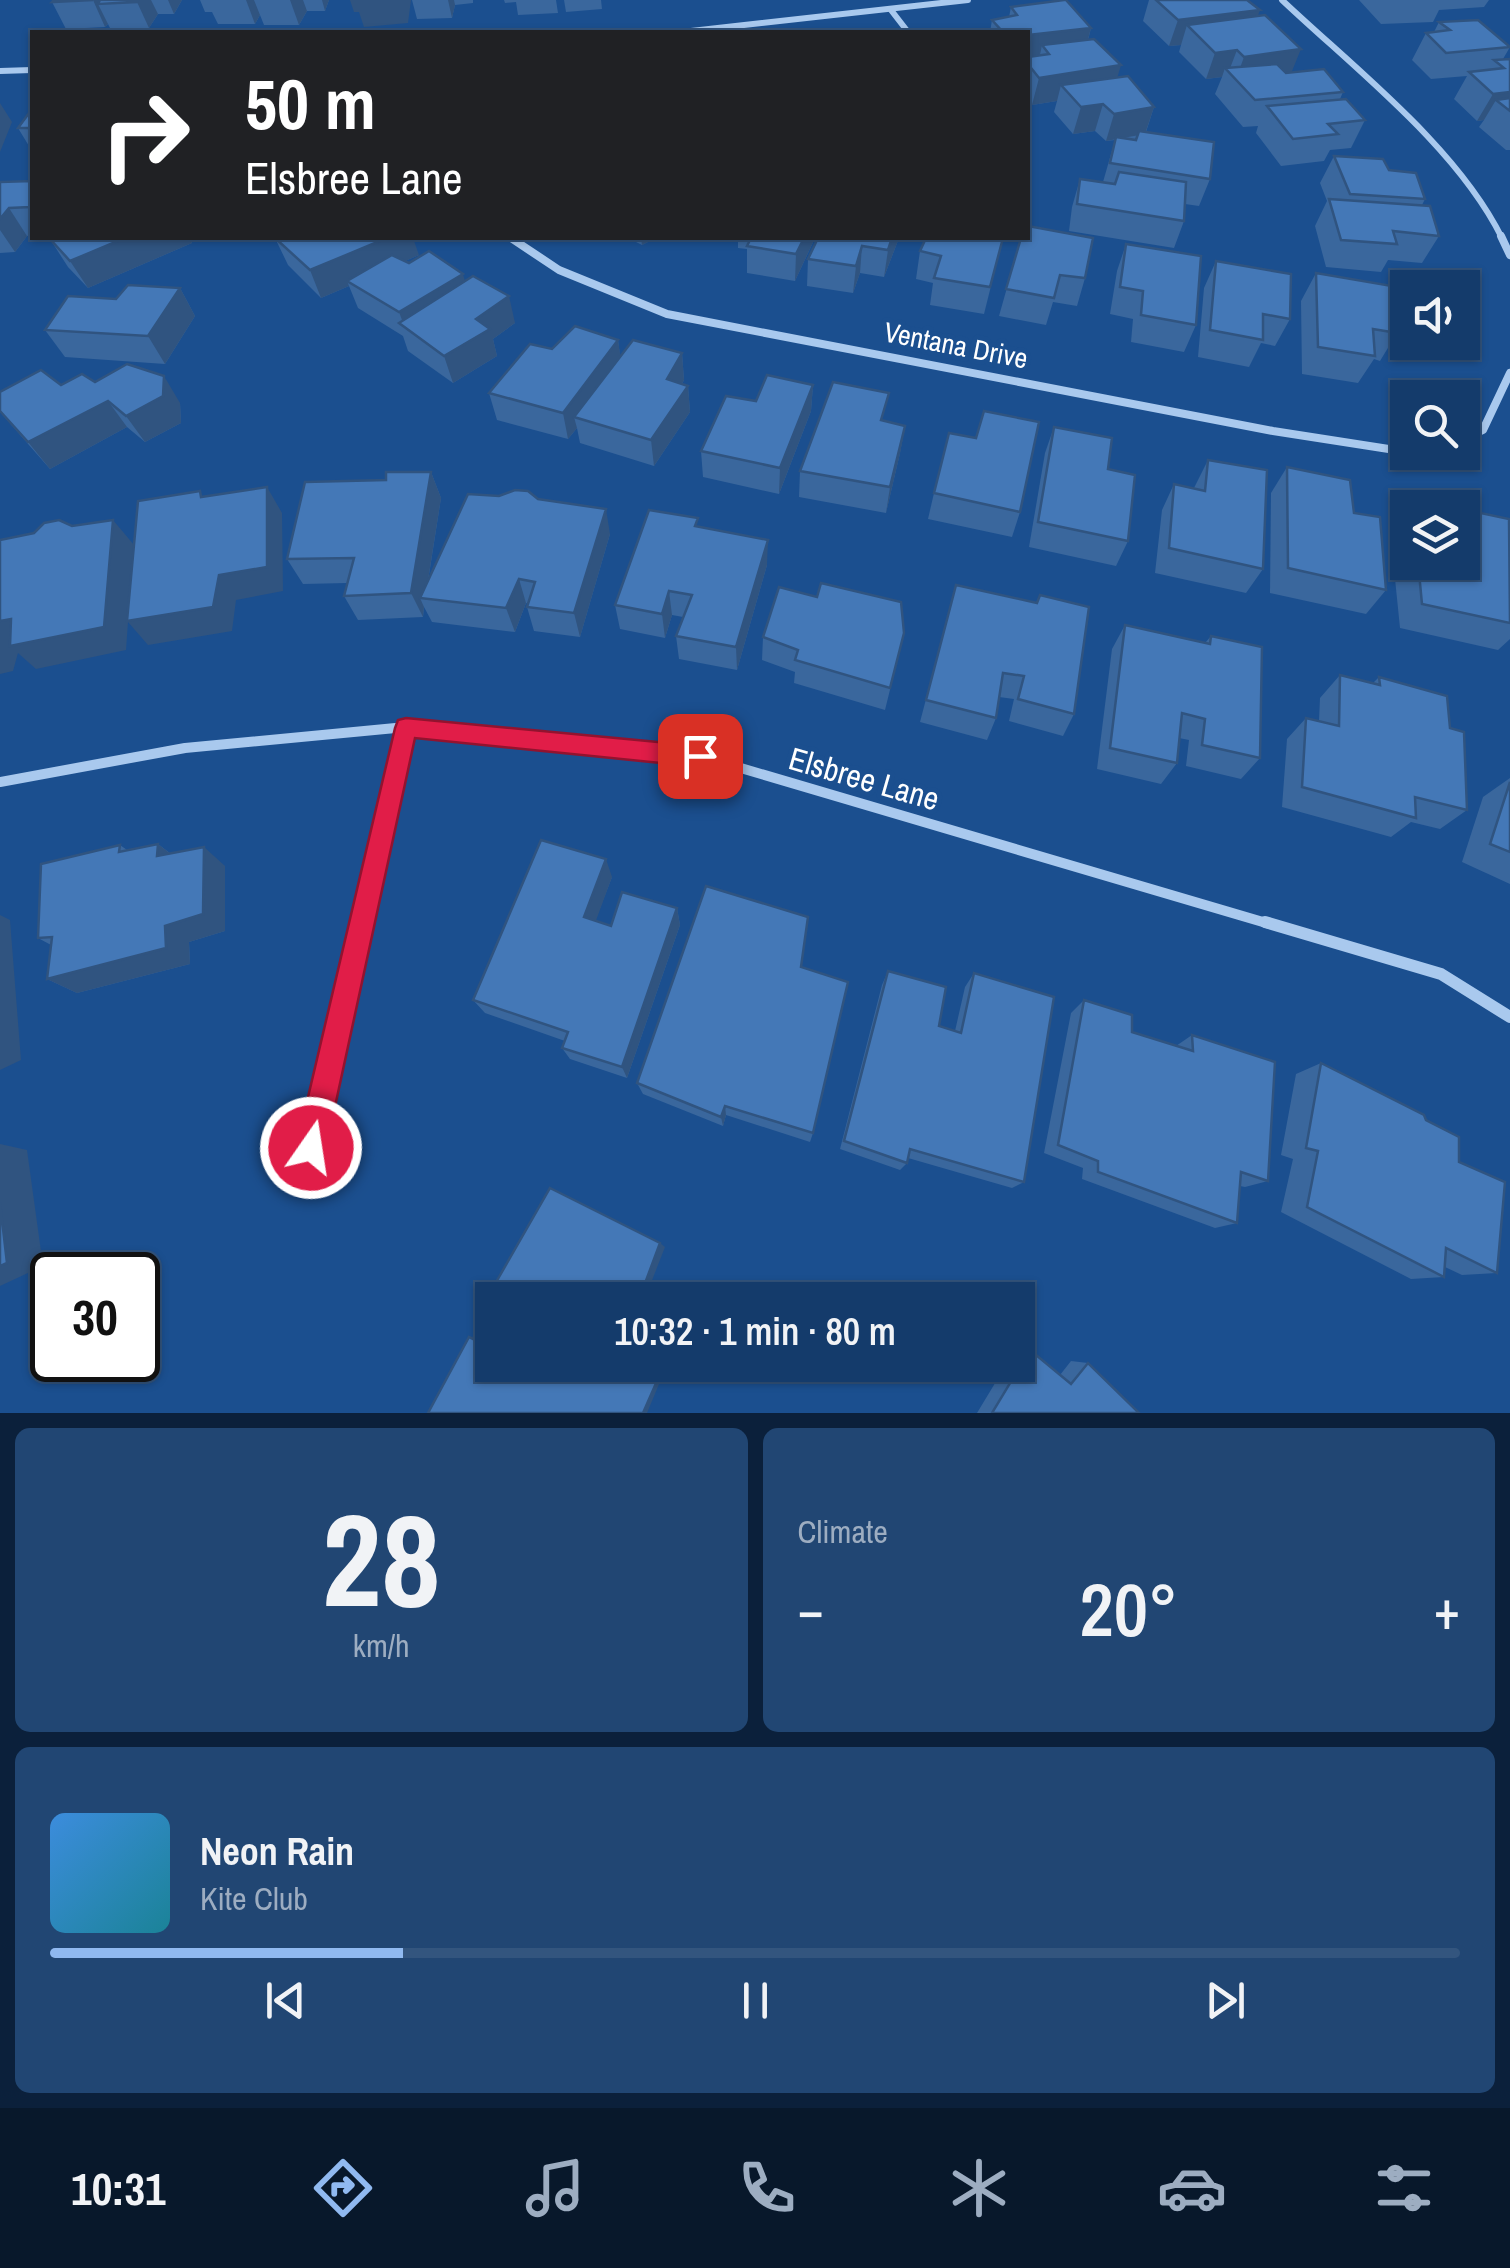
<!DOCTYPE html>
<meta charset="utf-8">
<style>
:root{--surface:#143b6b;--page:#214673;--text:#f1f3f6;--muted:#9dadc1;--line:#33557e;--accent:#90b9f0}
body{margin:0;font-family:"Archivo Narrow",sans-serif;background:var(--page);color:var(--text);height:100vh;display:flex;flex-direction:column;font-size:38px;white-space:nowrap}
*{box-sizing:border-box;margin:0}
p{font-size:32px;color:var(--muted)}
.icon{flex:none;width:55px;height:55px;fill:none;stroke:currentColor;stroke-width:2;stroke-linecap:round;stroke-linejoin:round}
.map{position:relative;height:1413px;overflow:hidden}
.drawer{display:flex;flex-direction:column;gap:15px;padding:15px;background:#0b203b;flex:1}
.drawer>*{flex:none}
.guide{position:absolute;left:30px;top:30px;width:1000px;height:210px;border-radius:0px;box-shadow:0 2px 8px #0004,0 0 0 2px var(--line);background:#202124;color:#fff;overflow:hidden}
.buttons{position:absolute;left:1390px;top:270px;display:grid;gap:20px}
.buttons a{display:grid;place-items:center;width:90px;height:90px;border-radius:0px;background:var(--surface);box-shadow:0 2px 8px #0004,0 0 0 2px var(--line);font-size:50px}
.speed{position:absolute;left:30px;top:1252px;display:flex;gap:20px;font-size:50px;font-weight:700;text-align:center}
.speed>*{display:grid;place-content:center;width:130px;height:130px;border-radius:50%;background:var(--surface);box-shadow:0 2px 8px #0004,0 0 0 2px var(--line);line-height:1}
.speed .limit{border:5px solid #111;border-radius:15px;background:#fff;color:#111}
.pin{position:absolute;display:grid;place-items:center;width:85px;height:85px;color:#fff;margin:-42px;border-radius:20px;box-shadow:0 5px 15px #0006}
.me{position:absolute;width:110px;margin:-55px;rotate:13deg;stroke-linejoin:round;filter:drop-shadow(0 0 8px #0008)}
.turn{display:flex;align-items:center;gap:35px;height:210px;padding:0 50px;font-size:45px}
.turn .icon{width:130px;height:130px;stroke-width:2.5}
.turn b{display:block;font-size:70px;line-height:85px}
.big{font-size:75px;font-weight:600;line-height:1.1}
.drawer .widget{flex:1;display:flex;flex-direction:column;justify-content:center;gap:15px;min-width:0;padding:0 35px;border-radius:15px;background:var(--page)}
.drawer .dial{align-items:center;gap:0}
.dial b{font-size:130px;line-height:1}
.song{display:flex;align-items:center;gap:30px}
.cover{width:120px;height:120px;border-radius:15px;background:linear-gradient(135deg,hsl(210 70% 55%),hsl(190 70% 35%))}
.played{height:10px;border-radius:5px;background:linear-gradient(90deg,var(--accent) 25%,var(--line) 25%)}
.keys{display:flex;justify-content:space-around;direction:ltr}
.heat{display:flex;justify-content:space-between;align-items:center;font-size:55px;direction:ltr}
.drawer .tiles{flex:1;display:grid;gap:15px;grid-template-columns:1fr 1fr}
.widget:last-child{grid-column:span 2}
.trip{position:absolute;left:475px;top:1282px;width:560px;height:100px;border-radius:0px;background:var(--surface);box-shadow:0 2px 8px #0004,0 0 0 2px var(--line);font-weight:600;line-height:100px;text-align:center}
.dock{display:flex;height:160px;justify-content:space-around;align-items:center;background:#08182b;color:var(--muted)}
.dock .icon{width:70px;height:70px}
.dock .on{color:var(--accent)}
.dock b{font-size:45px;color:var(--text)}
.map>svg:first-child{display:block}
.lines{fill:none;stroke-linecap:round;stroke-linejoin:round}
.street-far3{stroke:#a9c9ee;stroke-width:6}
.street-far2{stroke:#a9c9ee;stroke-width:8}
.street-far1{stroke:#a9c9ee;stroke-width:10}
.street{stroke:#a9c9ee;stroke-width:12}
.wall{fill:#3a679d}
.shaded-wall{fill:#305480}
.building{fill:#4478b7;stroke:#305480;stroke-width:2.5}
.route{fill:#e11d48;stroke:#92132f;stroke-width:2.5}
.labels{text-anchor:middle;stroke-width:10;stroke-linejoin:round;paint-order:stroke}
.far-street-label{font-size:28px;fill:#fff;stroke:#1b4f8f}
.street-label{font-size:32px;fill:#fff;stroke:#1b4f8f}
</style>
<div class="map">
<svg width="1510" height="1413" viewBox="0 0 1510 1413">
<rect width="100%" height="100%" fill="#1b4f8f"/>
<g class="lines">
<g class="street-far3">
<path d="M 1282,0 C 1355,69 1457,147 1502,238"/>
<polyline points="891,10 908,32"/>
<polyline points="682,32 968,0"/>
<polyline points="0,71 32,70"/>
</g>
<g class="street-far2">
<polyline points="1501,236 1510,255"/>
<polyline points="511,238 559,270 667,314 1273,431 1408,452"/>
<polyline points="1462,440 1483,430 1510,373"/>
<polyline points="1410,452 1431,456 1438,452"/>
</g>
<g class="street-far1">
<polyline points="0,782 185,748 406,727 700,756 1273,925"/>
<polyline points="361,925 406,727"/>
</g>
<g class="street">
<polyline points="1265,922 1441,974 1510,1017"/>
<polyline points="302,1186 362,922"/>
</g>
</g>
<g class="wall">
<polygon points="53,0 182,0 174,14 158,14 149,28 111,30 108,24 105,27 66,29 52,2"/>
<polygon points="200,0 329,0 325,11 307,11 299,25 264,25 260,15 255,24 218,24 212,12 205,12"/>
<polygon points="412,0 473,0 473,3 455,5 452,18 417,19"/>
<polygon points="504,0 556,0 558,13 518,15 516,2 505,3"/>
<polygon points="564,0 601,0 602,9 566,12"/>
<polygon points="1149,0 1247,0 1291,72 1343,92 1340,99 1365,120 1351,148 1330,150 1324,161 1281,166 1256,133 1258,126 1243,127 1215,94 1222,77 1206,79 1179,52 1181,45 1169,46 1143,21"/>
<polygon points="1359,0 1489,0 1484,7 1439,10 1433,22 1381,24"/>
<polygon points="1011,7 1091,28 1088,40 1117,78 1154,107 1146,132 1210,179 1199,206 1185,204 1184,221 1174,248 1069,231 1072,207 1080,179 1103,182 1115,140 1106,141 1095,131 1073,134 1054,112 1057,101 1032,105 1028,98 1028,32 990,32 992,20 1009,17"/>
<polygon points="1439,22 1510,47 1503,59 1510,59 1510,150 1506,150 1479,127 1484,120 1477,121 1454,99 1467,76 1431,79 1412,60 1426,33 1434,32"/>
<polygon points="32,109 32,151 18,128"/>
<polygon points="1334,156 1389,170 1425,199 1422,205 1439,236 1422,263 1388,260 1381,272 1326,267 1315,226 1327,201 1320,183"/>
<polygon points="32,181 32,235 27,236 15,252 0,253 0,182"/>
<polygon points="54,238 189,238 192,243 88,288 68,267 50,239"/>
<polygon points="275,238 419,255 405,261 465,281 515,323 493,339 497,356 453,383 408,351 403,336 358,308 349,286 321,298 288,265"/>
<polygon points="628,238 656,238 642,245"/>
<polygon points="738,238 815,238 795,281 747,273 747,249 738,248"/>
<polygon points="818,238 899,238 884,277 860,273 853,293 807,286 808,259"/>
<polygon points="1003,238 984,314 930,305 933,283 916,279 920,251"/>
<polygon points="1021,238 1085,278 1077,306 1053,302 1046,325 999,316"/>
<polygon points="1126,244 1196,325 1184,352 1131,342 1133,319 1110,314 1117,271"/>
<polygon points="1216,261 1290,319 1275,346 1261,343 1249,367 1198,357 1204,288"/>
<polygon points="1316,273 1397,333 1380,361 1374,359 1358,383 1302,374 1301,301"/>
<polygon points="180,288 195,316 165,364 65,357 45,330 116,299"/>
<polygon points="618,340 620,356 682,353 684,380 682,384 688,386 690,412 654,466 580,443 577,428 568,439 497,420 489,393 552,349"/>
<polygon points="95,382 180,403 181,423 145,442 127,427 50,469 0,412 61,385"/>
<polygon points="813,385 811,411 779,494 703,477 701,451 756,401"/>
<polygon points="884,421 905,426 900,453 886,513 799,497 800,471"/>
<polygon points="1054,427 1108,469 1128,541 1116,566 1029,547 1045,453"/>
<polygon points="976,438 1020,512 1012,537 928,519 934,493"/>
<polygon points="1208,460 1263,569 1246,593 1155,573 1162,510 1174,484 1194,488"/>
<polygon points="1287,467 1354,513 1386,590 1366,614 1270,593 1271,493"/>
<polygon points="431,472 441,498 428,581 538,499 610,534 580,637 534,631 527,607 528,604 526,603 515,632 432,622 424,607 423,617 358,620 344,596 347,583 303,584 287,559 386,480"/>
<polygon points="1510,518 1510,639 1498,650 1400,628 1393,559 1408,542 1408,562 1462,562"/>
<polygon points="699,527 767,565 737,670 679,659 676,636 683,617 672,615 665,638 620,629 615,605"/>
<polygon points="956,585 1074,714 1063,736 1009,721 1014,699 999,697 996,718 987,740 920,722"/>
<polygon points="1125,625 1205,643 1211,636 1260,758 1241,779 1186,766 1189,740 1179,738 1177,763 1161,784 1097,769 1112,649"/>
<polygon points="904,633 885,710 794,683 795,672 762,660 763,637"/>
<polygon points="1340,675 1373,683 1379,677 1450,728 1467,810 1440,829 1411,822 1391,837 1282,807 1287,739 1306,718 1319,721 1320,698"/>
<polygon points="1510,778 1510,884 1462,862 1483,797"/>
<polygon points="158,844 171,854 225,866 225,931 189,942 190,964 77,993 47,979 51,945 38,938 120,845 127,850"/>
<polygon points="612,877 595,921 611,926 677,908 680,925 627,1078 570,1059 562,1048 565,1041 485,1013 473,1000"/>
<polygon points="801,967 813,1133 810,1142 726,1115 723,1126 643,1094 637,1083"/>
<polygon points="888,971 939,1026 955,1031 965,987 974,973 1024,1182 1012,1188 908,1158 907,1163 900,1170 840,1149 882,985"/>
<polygon points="1084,1000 1132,1032 1176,1046 1192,1035 1268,1181 1245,1187 1240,1186 1237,1223 1215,1228 1082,1179 1083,1168 1044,1153 1071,1013"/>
<polygon points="1321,1063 1426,1120 1459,1162 1497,1273 1462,1275 1445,1267 1444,1277 1411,1279 1281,1212 1293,1159 1281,1155 1296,1074"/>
<polygon points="1018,1349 1030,1350 1060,1375 1071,1361 1088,1363 1139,1413 977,1413 1006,1365 1018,1365"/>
</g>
<g class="shaded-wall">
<polygon points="93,0 121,0 98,4 108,24 105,27"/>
<polygon points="138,0 151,0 158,14 149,28 137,2"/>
<polygon points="168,0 182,0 174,14"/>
<polygon points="246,0 254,0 260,15 255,24"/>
<polygon points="290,0 303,0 307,11 299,25"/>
<polygon points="322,0 329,0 325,11"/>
<polygon points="350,0 411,0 408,23 364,27 359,12 354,12"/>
<polygon points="448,0 454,0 455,5 452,18"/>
<polygon points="1260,10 1250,37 1187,25 1181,45 1169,46 1178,20"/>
<polygon points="1091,28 1084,54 1049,54 1042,45 1039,60 1028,61 1028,35"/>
<polygon points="1301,49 1290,76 1236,79 1244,57"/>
<polygon points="1237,50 1229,71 1225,68 1222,77 1206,79 1215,53"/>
<polygon points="1121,65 1113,92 1061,85 1057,101 1032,105 1039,78"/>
<polygon points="1510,92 1510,111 1496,100 1484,120 1477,121 1493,94"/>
<polygon points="0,103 12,122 0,152"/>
<polygon points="1103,104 1095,131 1073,134 1081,107"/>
<polygon points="1154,107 1145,134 1106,141 1114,114"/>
<polygon points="9,208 27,236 15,252 0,230 0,219"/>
<polygon points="125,238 189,238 192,243 88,288 70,261"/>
<polygon points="387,238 413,238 419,255 353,284 347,281 349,286 321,298 310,270"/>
<polygon points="641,238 656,238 642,245"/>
<polygon points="804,238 815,238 795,281 796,254"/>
<polygon points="892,238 899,238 884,277 888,250"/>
<polygon points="862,246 860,273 853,293 856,266"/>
<polygon points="463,274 470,301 405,328 399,312"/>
<polygon points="180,288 195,316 165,364 148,336"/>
<polygon points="509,296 515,323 493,339 497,356 453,383 444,356 476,319"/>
<polygon points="618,340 622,367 574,417 577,428 568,439 563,413"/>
<polygon points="682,353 684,380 670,405 667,379"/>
<polygon points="164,376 180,403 181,423 145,442 126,416"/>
<polygon points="813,385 811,411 779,494 780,468"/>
<polygon points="688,386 690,412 654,466 651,440"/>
<polygon points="108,401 127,427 50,469 28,442"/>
<polygon points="905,426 900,453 886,513 890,487"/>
<polygon points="431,472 441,498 425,599 420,598 424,607 423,617 411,593"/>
<polygon points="267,487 282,513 283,591 236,600 232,631 148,645 128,622 126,650 36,669 18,653 13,671 0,674 0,621 113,520 134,545 219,575"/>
<polygon points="606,509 610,534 580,637 574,613"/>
<polygon points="768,540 767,565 737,670 736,647"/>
<polygon points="519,579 526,603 515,632 506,608"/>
<polygon points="669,591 672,615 665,638 662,614"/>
<polygon points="158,844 181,862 157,856"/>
<polygon points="204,847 225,866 225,931 189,942 190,964 77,993 47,979 165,926"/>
<polygon points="606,859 612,877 591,934 584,917"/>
<polygon points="677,908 680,925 627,1078 622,1067"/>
<polygon points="0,915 10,920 21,1060 0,1070"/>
<polygon points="725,1106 726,1115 723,1126 721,1117"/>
<polygon points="0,1144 27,1150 43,1266 0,1286"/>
<polygon points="660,1243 665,1247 649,1288 666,1300 663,1300 644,1286"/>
<polygon points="483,1336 492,1341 486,1346 469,1337"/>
<polygon points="664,1365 667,1365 647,1413 643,1413"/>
</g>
<g class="building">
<polygon points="54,0 93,0 52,2"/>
<polygon points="100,0 138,0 137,2 98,4"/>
<polygon points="1064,0 1066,0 1091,28 1028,35 1028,32 1003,32 992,20 1017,15 1011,7"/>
<polygon points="1156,0 1247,0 1260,10 1178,20"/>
<polygon points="1265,15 1301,49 1244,57 1237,50 1215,53 1187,25"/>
<polygon points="1478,20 1510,47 1446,53 1426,33 1450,30 1439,22"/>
<polygon points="1094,39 1121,65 1039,78 1028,64 1028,57 1049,54 1042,45"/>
<polygon points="1510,59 1510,92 1493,94 1469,72 1504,68 1494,60"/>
<polygon points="1277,64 1286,73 1324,69 1343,92 1255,100 1225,68"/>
<polygon points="1128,76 1154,107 1114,114 1103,104 1081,107 1061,85"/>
<polygon points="1510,98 1510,111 1496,100"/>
<polygon points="1346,99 1365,120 1328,124 1338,134 1293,139 1267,106"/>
<polygon points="32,109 32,128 18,128"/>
<polygon points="1139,131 1214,142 1210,179 1110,163 1116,137 1136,140"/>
<polygon points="1334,156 1383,159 1389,170 1416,173 1425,199 1350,194"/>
<polygon points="1119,172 1186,182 1184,221 1077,204 1080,179 1115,184"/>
<polygon points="32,181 32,203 30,207 9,208 0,219 0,182"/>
<polygon points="1329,199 1430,206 1439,236 1393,231 1397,244 1341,240"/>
<polygon points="1028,226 1093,238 1085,278 1060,275 1054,298 1006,289 1021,238 1028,238"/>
<polygon points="54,238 125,238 70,261 50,239"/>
<polygon points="275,238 387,238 310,270"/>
<polygon points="751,238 804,238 796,254 747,246"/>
<polygon points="818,238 892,238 888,250 862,246 856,266 808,259"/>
<polygon points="926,238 1003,238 990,287 934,278 941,256 920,251"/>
<polygon points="1126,244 1201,256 1196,325 1141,315 1143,291 1120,287"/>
<polygon points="429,251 463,274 399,312 347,281 392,255 409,263"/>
<polygon points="1216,261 1291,274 1290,319 1263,314 1263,340 1210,330"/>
<polygon points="1316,273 1392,286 1397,333 1373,329 1375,356 1318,347"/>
<polygon points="473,276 509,296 476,319 490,329 444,356 399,323"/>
<polygon points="128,285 180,288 148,336 45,330 68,296 116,299"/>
<polygon points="575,326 618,340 563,413 489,393 530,344 552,349"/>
<polygon points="633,340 682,353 667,379 688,386 651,440 574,417"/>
<polygon points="127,364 164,376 163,396 126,416 108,401 28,442 0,411 0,392 41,370 61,385 82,374 95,382"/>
<polygon points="767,375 813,385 780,468 701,451 726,396 756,401"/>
<polygon points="833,382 889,393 881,420 905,426 890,487 800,471"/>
<polygon points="984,411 1039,422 1020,512 934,493 949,433 976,438"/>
<polygon points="1054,427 1112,438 1108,469 1135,475 1128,541 1038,522"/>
<polygon points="1208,460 1267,470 1263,569 1169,548 1174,484 1205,491"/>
<polygon points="1287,467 1350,480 1354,513 1380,517 1386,590 1288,568"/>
<polygon points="386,472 431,472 411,593 344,596 354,558 287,559 305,482 386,480"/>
<polygon points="267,487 267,567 219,575 213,607 127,621 138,501 200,491 201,497"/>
<polygon points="515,490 528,491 538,499 606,509 574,613 527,607 535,582 519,579 506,608 420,598 468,494 499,496"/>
<polygon points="1462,509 1509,519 1510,623 1422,604 1418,562 1462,562"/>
<polygon points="649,510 698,518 695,526 768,540 736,647 676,636 692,595 669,591 662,614 615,605"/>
<polygon points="59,520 72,526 113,520 104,627 10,646 11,619 0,621 0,540 34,533 44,523"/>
<polygon points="821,583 901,602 904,633 890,688 795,660 798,650 763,637 779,587 817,597"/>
<polygon points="956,585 1037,603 1040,595 1089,607 1074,714 1018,699 1024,676 1003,673 996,718 926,700"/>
<polygon points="1125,625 1210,644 1211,636 1262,647 1260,758 1202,745 1205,719 1182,713 1177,763 1110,748"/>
<polygon points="1340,675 1380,685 1379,677 1447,696 1450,728 1464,732 1467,810 1415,797 1416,818 1302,787 1306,718 1339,726"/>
<polygon points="1510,782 1510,852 1490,844"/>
<polygon points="541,840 606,859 584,917 611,926 622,892 677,908 622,1067 562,1048 568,1032 473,1000"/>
<polygon points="158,844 157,856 204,847 203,914 165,926 166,948 47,979 52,937 38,938 41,864 120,845 119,852"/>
<polygon points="706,886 808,917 801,967 848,982 813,1133 725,1106 721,1117 637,1083"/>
<polygon points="888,971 946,987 939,1026 961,1033 974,973 1054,997 1024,1182 910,1149 907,1163 844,1141"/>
<polygon points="1084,1000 1132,1015 1132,1032 1193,1051 1192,1035 1275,1062 1268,1181 1241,1172 1237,1223 1098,1172 1098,1161 1058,1145"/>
<polygon points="1321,1063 1424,1115 1426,1120 1459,1137 1459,1162 1505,1182 1497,1273 1446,1248 1444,1277 1307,1207 1318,1151 1306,1148"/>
<polygon points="550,1188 660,1243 644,1286 663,1300 508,1300 513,1291 495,1284"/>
<polygon points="0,1203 7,1263 0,1266"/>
<polygon points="492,1332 492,1365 664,1365 643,1413 428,1413 469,1337 486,1346"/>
<polygon points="1030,1350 1071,1384 1088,1363 1139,1413 992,1413"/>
</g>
<polygon class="route" points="406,718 700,746 709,749 712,756 709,764 700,767 415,738 326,1148 321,1158 311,1163 301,1158 296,1148 395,728 398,720"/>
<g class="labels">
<g class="far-street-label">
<text transform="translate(956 345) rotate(11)" y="10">Ventana Drive</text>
</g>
<g class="street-label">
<text transform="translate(864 779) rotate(16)" y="11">Elsbree Lane</text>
</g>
</g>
</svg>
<div class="buttons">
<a><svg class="icon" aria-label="sound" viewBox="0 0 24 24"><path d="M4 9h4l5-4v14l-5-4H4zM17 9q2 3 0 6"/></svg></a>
<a><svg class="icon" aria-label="search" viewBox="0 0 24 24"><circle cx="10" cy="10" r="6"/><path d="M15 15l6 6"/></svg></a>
<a><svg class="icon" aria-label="layers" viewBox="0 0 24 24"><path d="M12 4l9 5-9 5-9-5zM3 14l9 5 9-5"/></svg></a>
</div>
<div class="speed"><div class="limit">30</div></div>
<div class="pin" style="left:700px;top:756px;background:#d93025"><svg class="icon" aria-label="arrive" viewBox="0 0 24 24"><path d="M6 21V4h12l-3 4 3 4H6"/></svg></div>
<svg class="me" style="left:311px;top:1148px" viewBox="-20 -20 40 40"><circle r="17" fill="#e11d48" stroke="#fff" stroke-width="3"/><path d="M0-11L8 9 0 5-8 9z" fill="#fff"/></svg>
<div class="trip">10:32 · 1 min · 80 m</div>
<div class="guide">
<div class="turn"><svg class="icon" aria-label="right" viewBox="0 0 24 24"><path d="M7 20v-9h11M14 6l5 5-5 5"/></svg><div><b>50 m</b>Elsbree Lane</div></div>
</div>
</div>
<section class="drawer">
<div class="tiles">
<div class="widget dial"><b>28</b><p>km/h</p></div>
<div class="widget"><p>Climate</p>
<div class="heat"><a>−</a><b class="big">20°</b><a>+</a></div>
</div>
<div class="widget">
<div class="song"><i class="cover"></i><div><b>Neon Rain</b><p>Kite Club</p></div></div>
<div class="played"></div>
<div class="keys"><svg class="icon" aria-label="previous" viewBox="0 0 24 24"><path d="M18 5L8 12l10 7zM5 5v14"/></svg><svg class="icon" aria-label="pause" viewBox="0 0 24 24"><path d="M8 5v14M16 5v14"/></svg><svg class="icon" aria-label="next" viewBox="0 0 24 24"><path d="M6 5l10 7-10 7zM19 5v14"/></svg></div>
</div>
</div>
</section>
<nav class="dock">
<b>10:31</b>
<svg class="icon on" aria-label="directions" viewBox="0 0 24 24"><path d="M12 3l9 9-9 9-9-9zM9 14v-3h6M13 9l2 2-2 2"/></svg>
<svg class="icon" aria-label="music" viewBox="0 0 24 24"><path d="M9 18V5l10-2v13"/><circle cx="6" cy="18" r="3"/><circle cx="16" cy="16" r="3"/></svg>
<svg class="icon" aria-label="phone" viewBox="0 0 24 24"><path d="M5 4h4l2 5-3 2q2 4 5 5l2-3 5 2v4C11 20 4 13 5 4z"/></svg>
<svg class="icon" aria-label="climate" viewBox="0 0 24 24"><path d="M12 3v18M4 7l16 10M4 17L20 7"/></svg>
<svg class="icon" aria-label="car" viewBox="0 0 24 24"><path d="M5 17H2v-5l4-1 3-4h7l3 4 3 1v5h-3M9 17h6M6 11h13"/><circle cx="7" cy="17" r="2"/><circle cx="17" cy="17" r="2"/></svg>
<svg class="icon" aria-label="filters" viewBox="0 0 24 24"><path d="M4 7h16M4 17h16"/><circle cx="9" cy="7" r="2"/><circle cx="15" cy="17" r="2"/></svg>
</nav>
